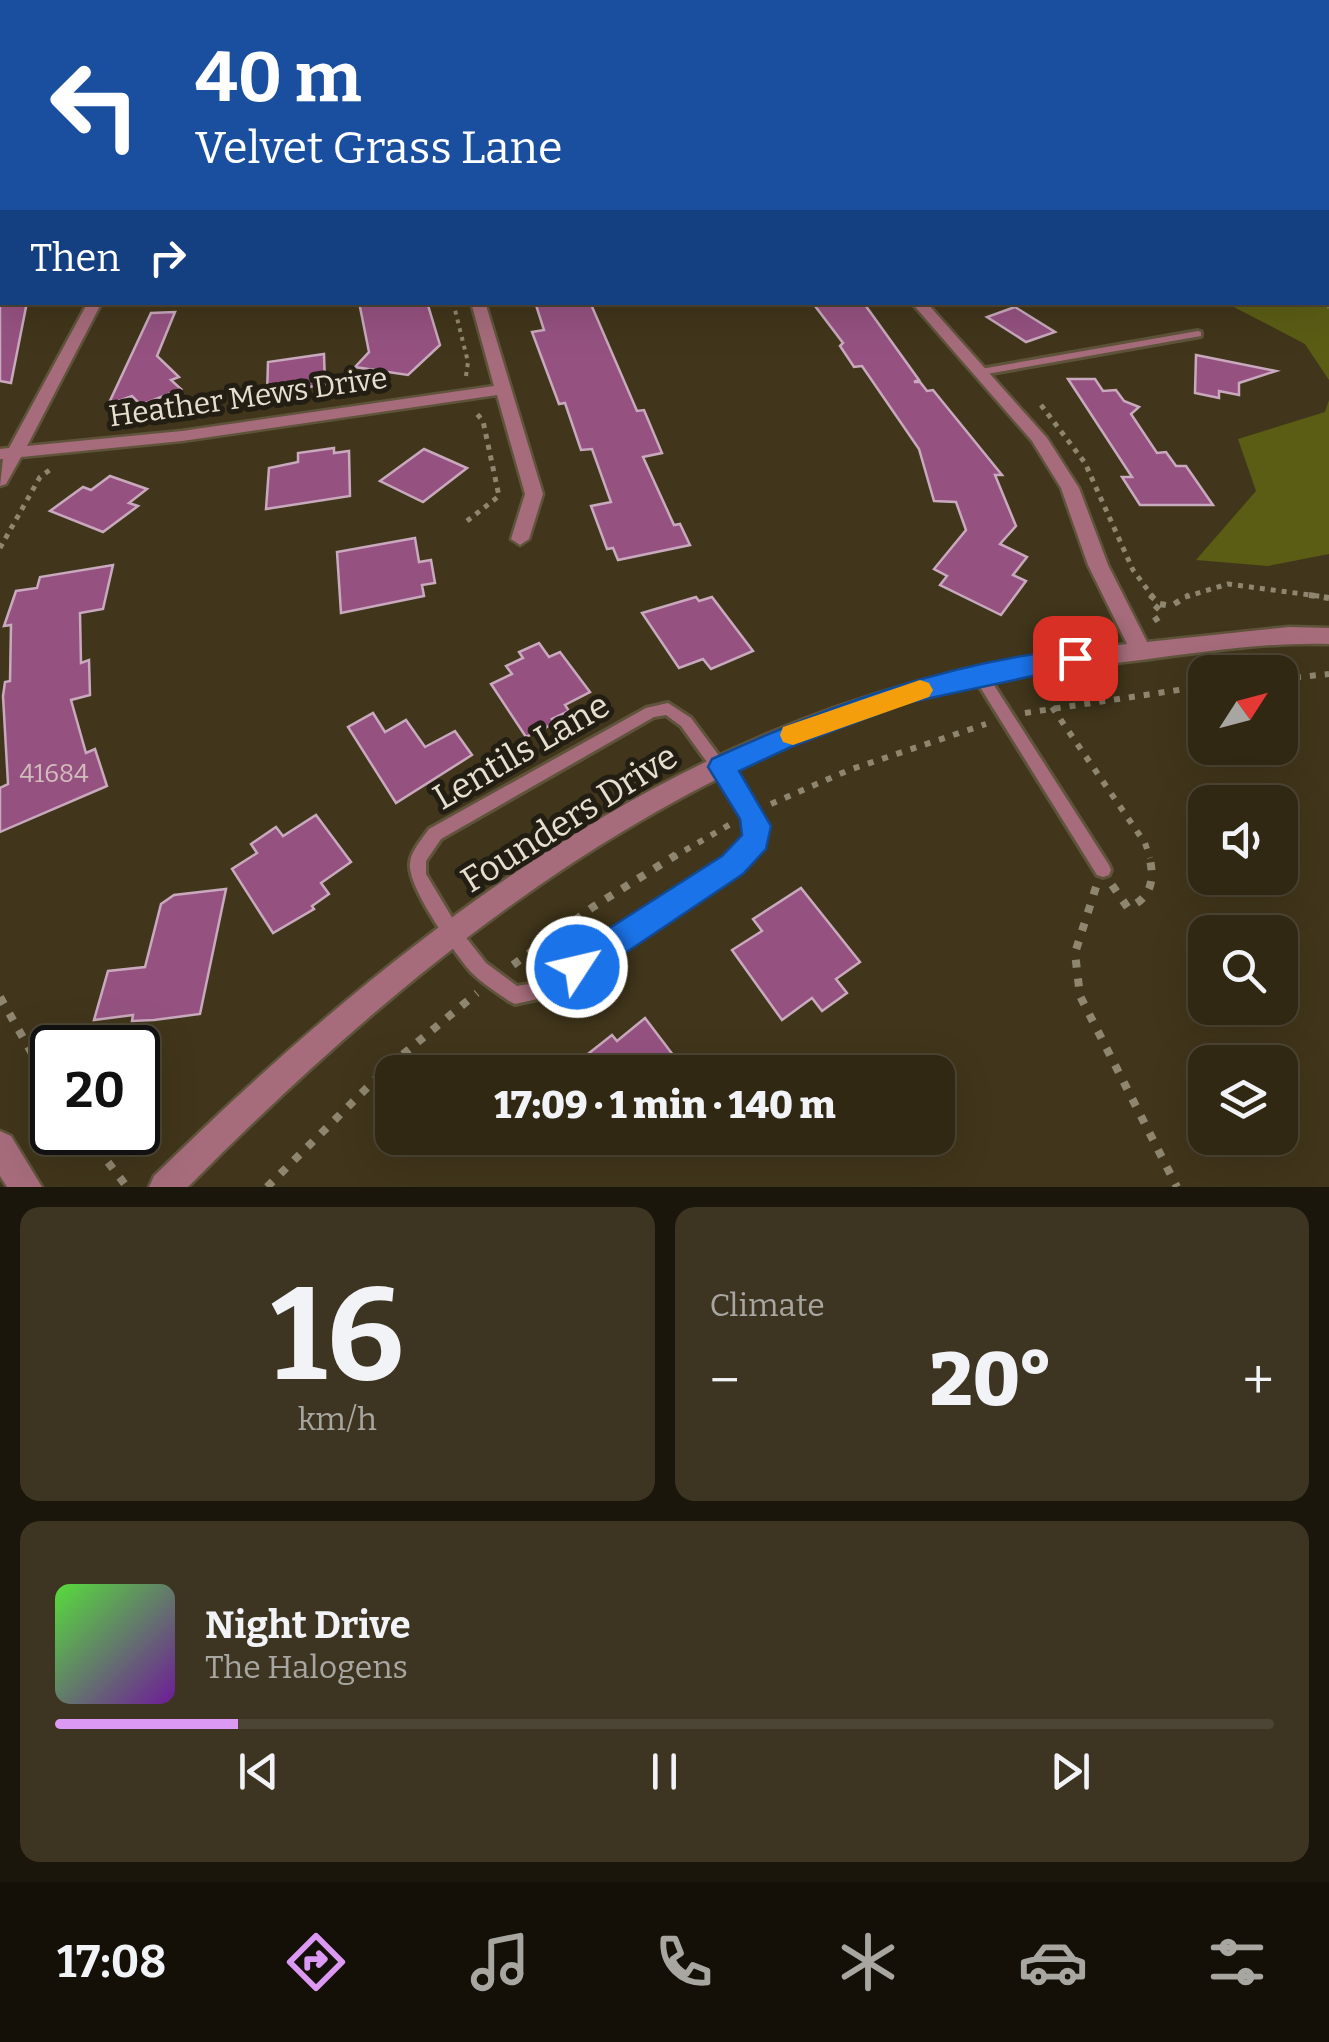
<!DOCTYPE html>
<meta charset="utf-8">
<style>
:root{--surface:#312814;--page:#3d3422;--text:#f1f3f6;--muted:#a8a6a0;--line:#4c4434;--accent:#dc99f4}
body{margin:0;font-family:Bitter,serif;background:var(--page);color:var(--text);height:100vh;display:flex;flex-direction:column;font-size:38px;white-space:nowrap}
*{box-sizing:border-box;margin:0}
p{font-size:32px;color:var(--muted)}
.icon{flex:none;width:55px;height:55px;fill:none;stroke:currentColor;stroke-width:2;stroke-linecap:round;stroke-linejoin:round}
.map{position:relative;height:1187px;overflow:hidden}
.sheet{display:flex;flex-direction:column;gap:20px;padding:20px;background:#1b160b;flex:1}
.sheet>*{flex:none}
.banner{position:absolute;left:0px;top:0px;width:1330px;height:305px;box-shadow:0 10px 40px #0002,0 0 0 2px var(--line);background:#1a4fa0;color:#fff;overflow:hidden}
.needle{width:65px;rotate:54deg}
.buttons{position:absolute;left:1188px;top:655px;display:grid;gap:20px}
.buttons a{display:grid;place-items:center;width:110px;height:110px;border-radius:20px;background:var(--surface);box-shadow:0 10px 40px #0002,0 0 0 2px var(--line);font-size:50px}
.speed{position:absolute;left:30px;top:1025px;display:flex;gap:20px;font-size:50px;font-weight:700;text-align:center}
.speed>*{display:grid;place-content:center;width:130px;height:130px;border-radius:50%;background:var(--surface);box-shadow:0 10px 40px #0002,0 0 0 2px var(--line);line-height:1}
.speed .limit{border:5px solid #111;border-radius:15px;background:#fff;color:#111}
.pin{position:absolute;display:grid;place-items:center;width:85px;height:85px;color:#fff;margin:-42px;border-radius:20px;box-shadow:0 5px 15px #0006}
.me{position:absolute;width:110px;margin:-55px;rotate:55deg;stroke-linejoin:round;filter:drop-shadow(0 0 8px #0008)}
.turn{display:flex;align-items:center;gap:35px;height:210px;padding:0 30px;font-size:45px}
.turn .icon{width:130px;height:130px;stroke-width:2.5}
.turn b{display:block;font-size:70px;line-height:85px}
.then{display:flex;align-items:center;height:95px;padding:0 30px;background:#0003;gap:20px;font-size:38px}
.big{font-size:75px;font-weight:800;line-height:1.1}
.sheet .tile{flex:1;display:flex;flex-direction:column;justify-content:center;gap:15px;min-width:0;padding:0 35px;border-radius:20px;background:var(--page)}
.sheet .dial{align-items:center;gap:0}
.dial b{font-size:130px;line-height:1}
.song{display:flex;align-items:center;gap:30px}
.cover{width:120px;height:120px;border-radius:15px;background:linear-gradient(135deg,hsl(110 70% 55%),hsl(280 70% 35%))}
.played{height:10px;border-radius:5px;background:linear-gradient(90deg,var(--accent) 15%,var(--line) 15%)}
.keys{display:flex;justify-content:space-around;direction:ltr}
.heat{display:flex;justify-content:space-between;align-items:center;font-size:55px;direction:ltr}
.sheet .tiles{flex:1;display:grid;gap:20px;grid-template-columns:1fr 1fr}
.tile:last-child{grid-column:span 2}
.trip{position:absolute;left:375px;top:1055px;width:580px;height:100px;border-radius:20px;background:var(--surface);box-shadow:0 10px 40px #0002,0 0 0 2px var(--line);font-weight:800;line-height:100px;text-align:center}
.menu{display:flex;height:160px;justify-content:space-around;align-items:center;background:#141008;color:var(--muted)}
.menu .icon{width:70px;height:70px}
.menu .current{color:var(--accent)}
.menu b{font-size:45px;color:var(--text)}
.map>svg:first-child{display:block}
.green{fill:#5b5d15}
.building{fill:#955281;stroke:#c9a9bd;stroke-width:2.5}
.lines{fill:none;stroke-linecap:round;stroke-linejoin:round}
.service-casing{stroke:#5f543b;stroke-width:6}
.minor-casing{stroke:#5f543b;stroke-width:5}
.secondary-casing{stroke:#5f543b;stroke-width:5}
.path-far4{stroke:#8f8670;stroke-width:2.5;stroke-dasharray:2.5 4;stroke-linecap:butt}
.path-far3{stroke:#8f8670;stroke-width:4;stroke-dasharray:4 5;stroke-linecap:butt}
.path-far2{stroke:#8f8670;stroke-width:5;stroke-dasharray:5 6;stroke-linecap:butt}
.path-far1{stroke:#8f8670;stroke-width:6;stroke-dasharray:6 9;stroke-linecap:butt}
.path{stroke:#8f8670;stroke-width:8;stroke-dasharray:8 11;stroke-linecap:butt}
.service{fill:#a66c7b;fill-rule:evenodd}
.minor{fill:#a66c7b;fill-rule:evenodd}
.secondary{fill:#e388a0;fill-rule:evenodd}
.route{fill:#1a73e8;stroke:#114b97;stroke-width:2.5}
.slow{fill:#f59e0b}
.labels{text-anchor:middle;stroke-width:10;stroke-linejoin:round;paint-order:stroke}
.number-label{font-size:25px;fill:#d2bcbc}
.street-label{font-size:30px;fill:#e6dfcf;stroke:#231e13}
.near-street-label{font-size:35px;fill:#e6dfcf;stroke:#231e13}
</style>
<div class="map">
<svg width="1329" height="1187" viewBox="0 0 1329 1187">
<rect width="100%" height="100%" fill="#41361b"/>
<g class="green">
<polygon points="527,0 896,0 887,2"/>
<polygon points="1328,114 1329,115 1329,380 1305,344 1226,303 1328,302"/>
<polygon points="1329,400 1329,554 1268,566 1196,560 1256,491 1238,439 1325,412"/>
</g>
<g class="building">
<polygon points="0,302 27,302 11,383 0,381"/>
<polygon points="359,302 427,302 440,345 408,375 355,367 369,352"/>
<polygon points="535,302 590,302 637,411 644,410 662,453 643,457 674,525 680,524 690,545 618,560 613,548 607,549 591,506 611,502 592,449 581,450 565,403 559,404 532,332 544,330"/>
<polygon points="812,302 863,302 919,380 914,382 920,382 927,391 933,390 1002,475 995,475 1016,526 1000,544 1027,557 1013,575 1026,581 1001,615 940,585 947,576 934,569 966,530 956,502 934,501 919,449 862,366 854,367 840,346 843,343"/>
<polygon points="1015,307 1055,332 1026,342 987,317"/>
<polygon points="175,312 157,356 179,377 171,380 181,389 141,405 132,396 108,405 151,313"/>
<polygon points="324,354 325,384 267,395 268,362"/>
<polygon points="1196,355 1276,371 1239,383 1239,395 1219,391 1219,398 1195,393"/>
<polygon points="1068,379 1095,379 1103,391 1116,390 1124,401 1139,407 1131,414 1157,453 1166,452 1176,466 1186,466 1213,505 1140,505 1122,477 1132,477"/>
<polygon points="334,448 334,453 349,451 350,496 266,509 269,468 298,462 298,453"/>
<polygon points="424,449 467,468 423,502 380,481"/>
<polygon points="110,476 147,489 129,503 138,506 103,532 50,511 83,487 91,490"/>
<polygon points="415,538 419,562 431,560 435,583 422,585 424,596 341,613 337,552"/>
<polygon points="113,565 103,609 80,613 81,663 89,660 90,695 71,700 86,753 95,749 107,786 0,832 0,788 8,784 3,696 5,682 10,681 11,625 4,626 16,591 37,588 40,577"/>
<polygon points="696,597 699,601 712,597 753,651 711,669 703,659 679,668 642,613"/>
<polygon points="539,643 549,657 560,652 590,692 565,705 569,711 552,719 555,723 526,737 491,684 512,674 506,666 523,658 519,652"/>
<polygon points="373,713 385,732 406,720 425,747 455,731 472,755 396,803 348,727"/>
<polygon points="316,815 351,862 321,883 329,894 312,906 314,909 273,933 232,869 257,853 251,844 276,827 283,836"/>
<polygon points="801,888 860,962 836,979 847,993 822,1011 812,998 782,1020 732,950 762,931 753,919"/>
<polygon points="226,889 200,1014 154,1020 132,1021 133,1015 94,1020 108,971 145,967 161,904 174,895"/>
<polygon points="645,1018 686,1072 565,1072 612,1035 617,1041"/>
</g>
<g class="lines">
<defs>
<g id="service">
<polygon points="1150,0 1154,0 1153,2 1149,2"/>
<polygon points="2,58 2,62 0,63 0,59"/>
<polygon points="1198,331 1201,332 1201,336 981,375 976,372 981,369"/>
<polygon points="980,670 985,671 1109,865 1111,870 1109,875 1103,877 1097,875 975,679 973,675 975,671"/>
<path d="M 668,703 L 691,718 L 757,807 L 765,826 L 762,845 L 738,870 L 647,928 L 551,996 L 515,1004 L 509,1001 C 496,992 482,983 471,972 C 455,953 407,887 410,863 C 411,851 422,839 429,829 L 646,708 ZM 666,715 L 681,726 L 745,815 L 749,826 L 748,837 L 726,860 L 635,916 L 542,982 L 517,986 L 486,963 L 457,926 L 426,874 L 426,861 L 441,839 L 654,717 Z"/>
</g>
<g id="minor">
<rect x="0" y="126" width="2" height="9"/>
<polygon points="88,302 102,302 27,446 182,431 494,386 471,302 485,302 543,494 529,539 520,545 511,539 525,494 497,395 182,441 21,457 6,484 0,486 3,459 0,459 0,449 9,448"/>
<path d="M 911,302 L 926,302 L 1047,438 L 1079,488 L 1108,565 L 1147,642 L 1289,627 L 1329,628 L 1329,644 C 1266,642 1203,652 1141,660 C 1064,669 985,678 910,701 C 628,787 392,981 188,1187 L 149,1187 L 154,1176 C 369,965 615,766 910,684 C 981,664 1054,653 1127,644 L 1088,565 L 1061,488 L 1032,441 Z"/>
<polygon points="0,1131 11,1136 42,1187 7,1187 0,1176"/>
</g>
<polygon id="secondary" points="0,43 2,44 2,48 0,49"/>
</defs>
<use href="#service" class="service-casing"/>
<use href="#minor" class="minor-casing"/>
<use href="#secondary" class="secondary-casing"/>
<g class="path-far4">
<polyline points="581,0 589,2"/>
<polyline points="845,0 852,2"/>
<polyline points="530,2 558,0"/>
</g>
<g class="path-far3">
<polyline points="453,302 468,362 466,376"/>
<polyline points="1320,302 1329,307"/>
</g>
<g class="path-far2">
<polyline points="1041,405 1085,463 1133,570 1153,597"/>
<polyline points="467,521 499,496 483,421 477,414"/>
<polyline points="0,548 40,477 51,469"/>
<polyline points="1185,597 1228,584 1325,597"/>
</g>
<g class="path-far1">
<polyline points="1150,595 1160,604 1152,613 1161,626"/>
<polyline points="1309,595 1329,598"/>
<polyline points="1160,604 1171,606 1189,595"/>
<polyline points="1190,668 1203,686"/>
<polyline points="1280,679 1329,674"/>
<polyline points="1052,707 1145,843 1150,858"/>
<polyline points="1025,713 1205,686"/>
<polyline points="771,804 849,770 986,724"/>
<polyline points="672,858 734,822"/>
</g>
<g class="path">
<path d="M 1112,885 L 1128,908 C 1152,897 1155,880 1149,855"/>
<polyline points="1096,887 1075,953 1080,996 1177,1187"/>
<polyline points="513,965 593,907 676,855"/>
<polyline points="0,997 52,1089"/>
<polyline points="85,1132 127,1187"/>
<polyline points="267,1187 390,1065 477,993"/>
</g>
<use href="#service" class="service"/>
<use href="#minor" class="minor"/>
<use href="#secondary" class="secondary"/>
</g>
<path class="route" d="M 1075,649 L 1084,652 L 1087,658 L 1084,665 L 907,703 L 793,746 L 739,771 L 771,826 L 766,849 L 743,874 L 588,978 L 577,983 L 566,978 L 561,967 L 566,956 L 722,856 L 742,835 L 740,819 L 708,767 L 712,759 C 826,707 949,661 1075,649 Z"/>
<polygon class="slow" points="920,680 929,683 933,690 929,697 793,745 783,742 780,735 783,727"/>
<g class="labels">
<g class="number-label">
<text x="54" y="782">41684</text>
</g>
<g class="street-label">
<text transform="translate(248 397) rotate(-8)" y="10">Heather Mews Drive</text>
</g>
<g class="near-street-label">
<text transform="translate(521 751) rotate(-30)" y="12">Lentils Lane</text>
<text transform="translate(569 818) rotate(-32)" y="12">Founders Drive</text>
</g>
</g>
</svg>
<div class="buttons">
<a><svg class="needle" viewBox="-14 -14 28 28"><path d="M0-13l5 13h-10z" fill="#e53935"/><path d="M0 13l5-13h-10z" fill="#a8a6a0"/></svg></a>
<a><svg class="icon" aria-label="sound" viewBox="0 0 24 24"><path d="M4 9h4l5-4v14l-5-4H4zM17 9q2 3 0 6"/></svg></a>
<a><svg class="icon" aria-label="search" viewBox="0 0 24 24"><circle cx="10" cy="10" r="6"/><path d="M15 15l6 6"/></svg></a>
<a><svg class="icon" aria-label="layers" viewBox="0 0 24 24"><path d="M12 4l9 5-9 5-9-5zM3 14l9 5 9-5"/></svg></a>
</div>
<div class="speed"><div class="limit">20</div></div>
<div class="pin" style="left:1075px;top:658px;background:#d93025"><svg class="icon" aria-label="arrive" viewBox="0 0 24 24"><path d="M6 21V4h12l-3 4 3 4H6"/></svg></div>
<svg class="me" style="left:577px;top:967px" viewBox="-20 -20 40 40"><circle r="17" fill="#1a73e8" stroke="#fff" stroke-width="3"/><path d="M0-11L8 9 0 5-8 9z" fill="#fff"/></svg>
<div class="trip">17:09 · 1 min · 140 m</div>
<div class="banner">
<div class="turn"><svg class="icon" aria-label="left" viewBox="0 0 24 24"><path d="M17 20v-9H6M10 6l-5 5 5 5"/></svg><div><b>40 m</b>Velvet Grass Lane</div></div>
<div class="then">Then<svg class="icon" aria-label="right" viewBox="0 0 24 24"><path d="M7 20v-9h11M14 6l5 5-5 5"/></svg></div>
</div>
</div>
<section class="sheet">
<div class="tiles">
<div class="tile dial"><b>16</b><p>km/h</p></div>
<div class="tile"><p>Climate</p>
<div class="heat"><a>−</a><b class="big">20°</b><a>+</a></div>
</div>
<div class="tile">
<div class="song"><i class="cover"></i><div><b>Night Drive</b><p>The Halogens</p></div></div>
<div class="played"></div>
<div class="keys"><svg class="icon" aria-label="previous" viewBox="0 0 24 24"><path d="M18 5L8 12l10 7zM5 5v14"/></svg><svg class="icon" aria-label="pause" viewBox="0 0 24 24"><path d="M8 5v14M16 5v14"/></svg><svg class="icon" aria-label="next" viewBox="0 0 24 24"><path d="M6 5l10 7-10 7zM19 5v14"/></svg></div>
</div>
</div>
</section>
<nav class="menu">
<b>17:08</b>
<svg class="icon current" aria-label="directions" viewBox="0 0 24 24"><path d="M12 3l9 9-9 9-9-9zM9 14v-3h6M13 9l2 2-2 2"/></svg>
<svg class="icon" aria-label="music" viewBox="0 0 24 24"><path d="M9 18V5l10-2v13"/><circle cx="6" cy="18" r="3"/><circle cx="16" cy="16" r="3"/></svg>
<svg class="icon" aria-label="phone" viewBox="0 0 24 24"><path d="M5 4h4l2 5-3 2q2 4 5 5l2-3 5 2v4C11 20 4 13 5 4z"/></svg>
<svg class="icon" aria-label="climate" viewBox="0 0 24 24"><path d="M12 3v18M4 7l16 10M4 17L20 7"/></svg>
<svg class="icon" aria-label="car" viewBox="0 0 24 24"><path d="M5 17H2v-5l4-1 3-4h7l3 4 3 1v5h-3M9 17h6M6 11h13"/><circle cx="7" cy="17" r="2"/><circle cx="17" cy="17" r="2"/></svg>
<svg class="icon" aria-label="filters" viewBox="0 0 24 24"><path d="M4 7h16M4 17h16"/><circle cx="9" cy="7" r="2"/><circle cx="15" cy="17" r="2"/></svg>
</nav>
